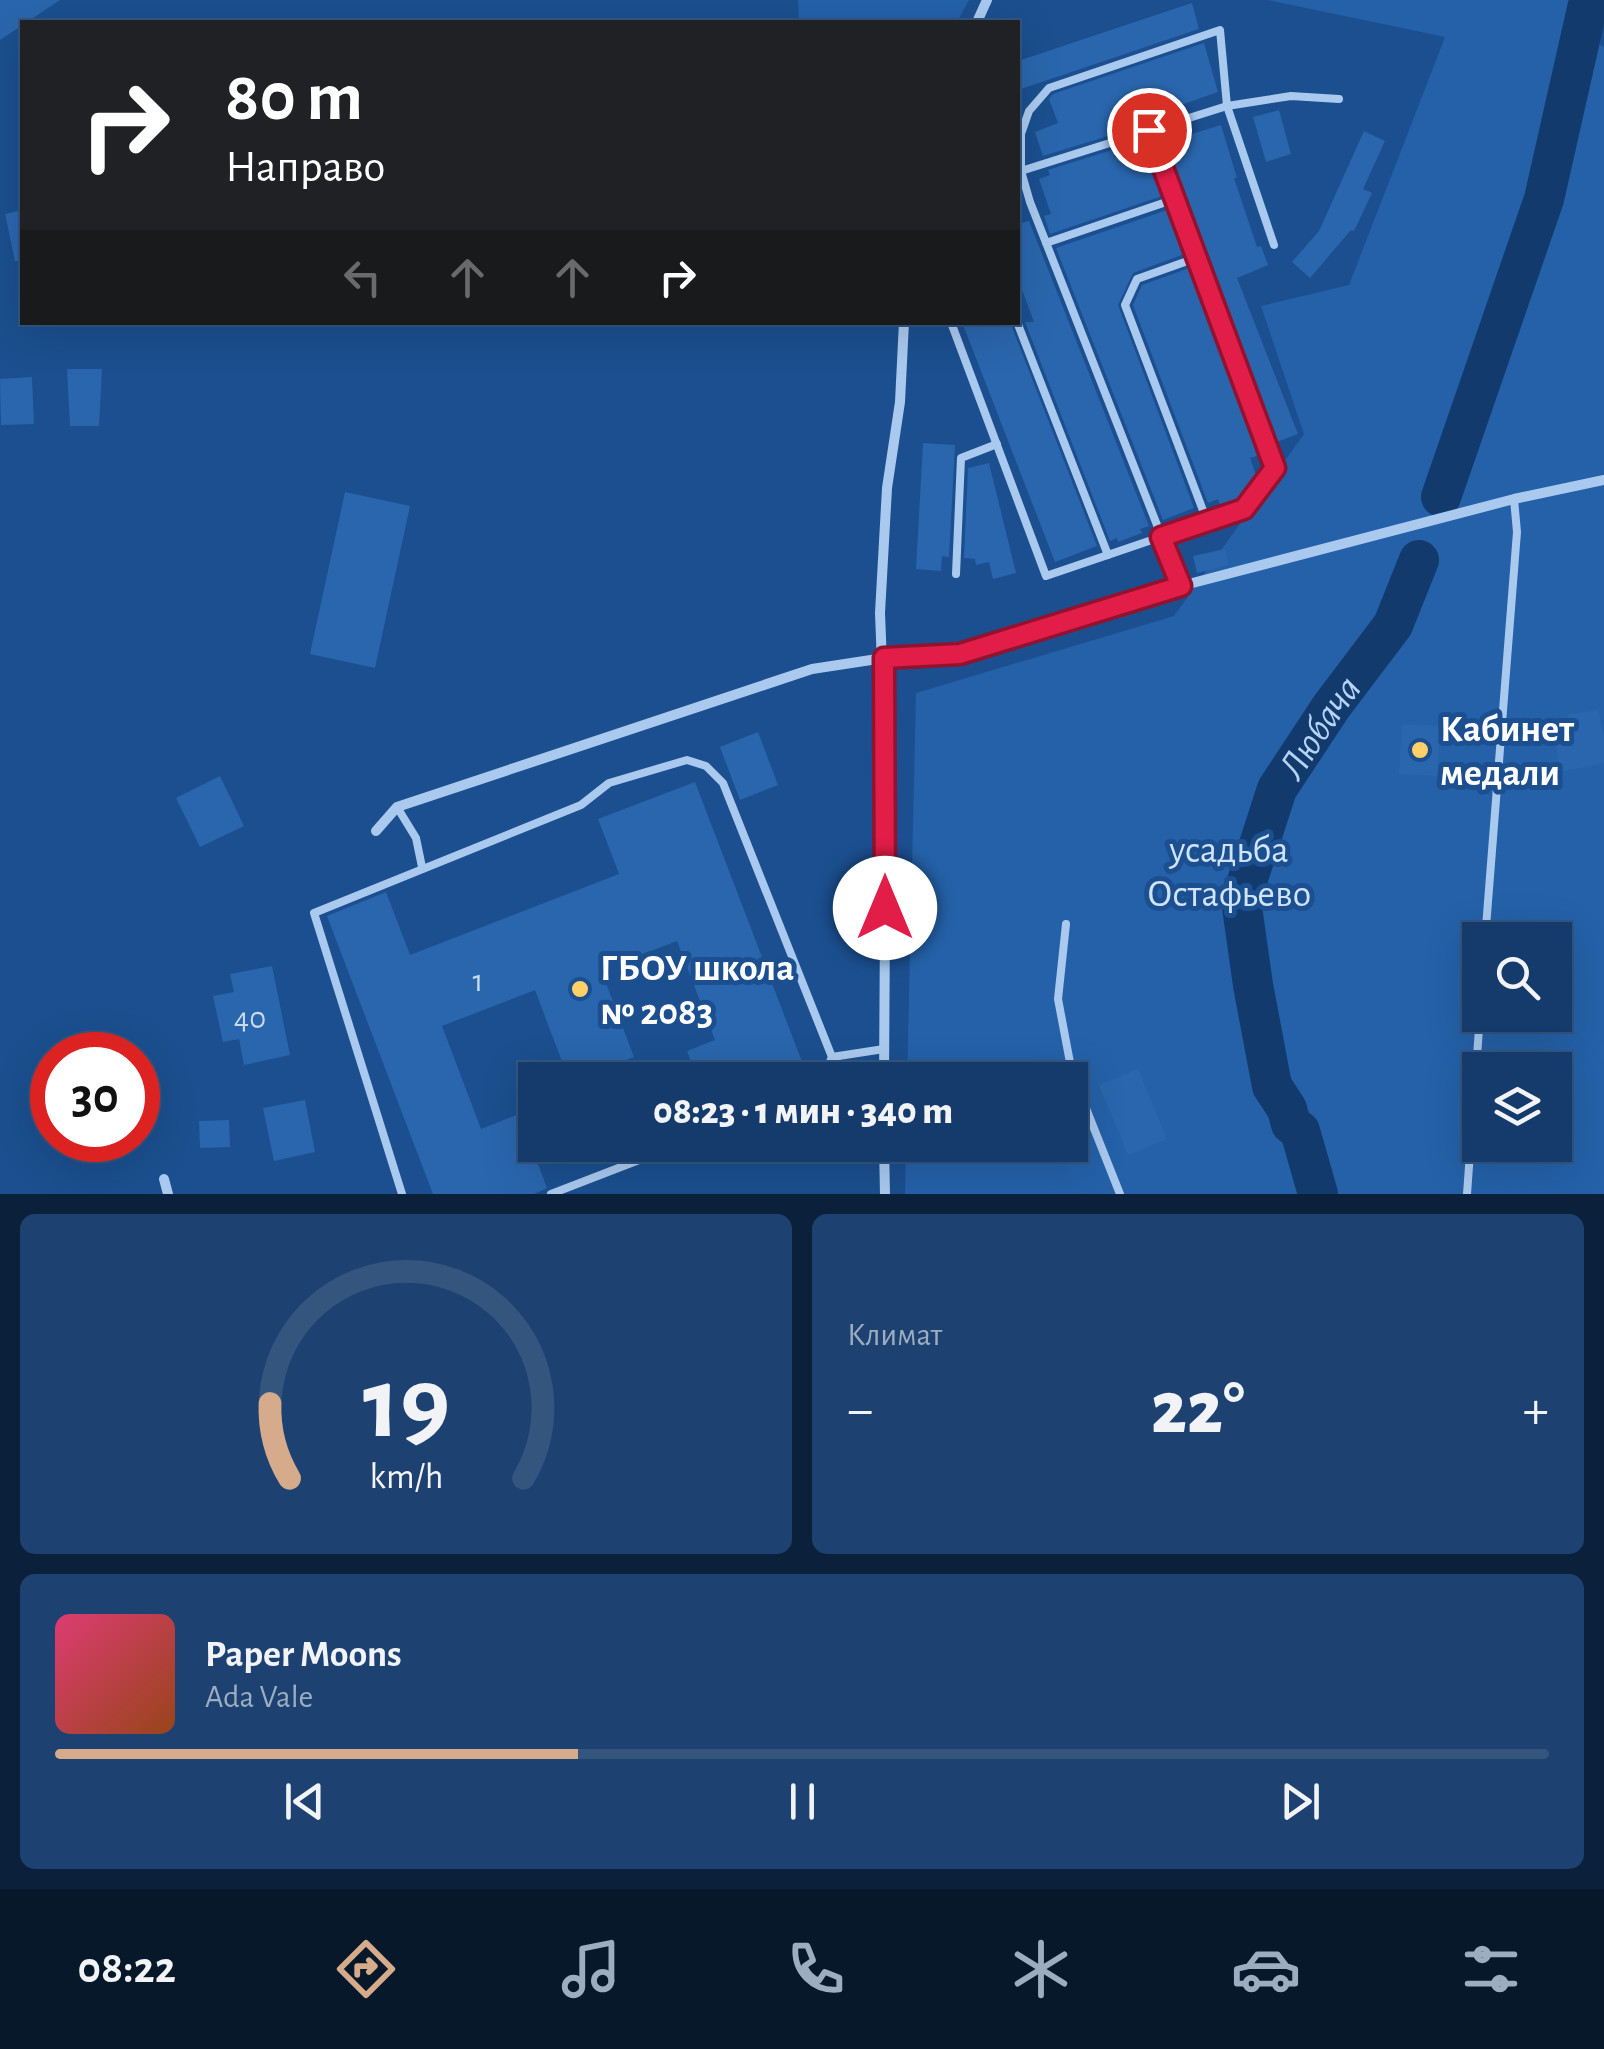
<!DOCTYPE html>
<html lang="ru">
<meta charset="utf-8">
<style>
:root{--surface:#143b6b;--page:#1d4271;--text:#f1f3f6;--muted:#9dadc1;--line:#33557e;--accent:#d6ab8b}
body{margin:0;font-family:"Alegreya Sans",sans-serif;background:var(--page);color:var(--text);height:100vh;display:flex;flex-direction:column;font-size:38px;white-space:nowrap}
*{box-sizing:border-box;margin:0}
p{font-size:32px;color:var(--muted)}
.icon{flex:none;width:55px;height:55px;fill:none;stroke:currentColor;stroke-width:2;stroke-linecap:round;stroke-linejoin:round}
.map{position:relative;height:1194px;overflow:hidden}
.details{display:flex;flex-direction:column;gap:20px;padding:20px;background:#0b203b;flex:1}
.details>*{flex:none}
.banner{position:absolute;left:20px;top:20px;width:1000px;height:305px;border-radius:0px;box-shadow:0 10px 40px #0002,0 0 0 2px var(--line);background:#202124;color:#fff;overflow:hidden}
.tools{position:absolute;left:1462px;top:922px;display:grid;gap:20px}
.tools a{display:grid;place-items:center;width:110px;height:110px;border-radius:0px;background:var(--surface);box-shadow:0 10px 40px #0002,0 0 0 2px var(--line);font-size:50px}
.speed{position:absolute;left:30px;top:1032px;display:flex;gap:20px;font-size:50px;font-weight:700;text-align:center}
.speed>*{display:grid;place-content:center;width:130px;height:130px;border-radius:50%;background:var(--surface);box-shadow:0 10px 40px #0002,0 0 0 2px var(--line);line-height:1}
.speed .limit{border:15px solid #d22;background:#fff;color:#111}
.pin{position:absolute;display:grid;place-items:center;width:85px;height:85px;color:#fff;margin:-42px;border:5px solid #fff;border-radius:50%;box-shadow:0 2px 10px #0007}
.me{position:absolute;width:110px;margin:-55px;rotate:0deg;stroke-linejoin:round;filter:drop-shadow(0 0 8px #0008)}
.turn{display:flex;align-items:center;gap:35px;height:210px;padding:0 40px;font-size:45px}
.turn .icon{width:130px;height:130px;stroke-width:2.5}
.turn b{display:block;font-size:70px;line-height:85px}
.lanes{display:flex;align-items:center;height:95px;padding:0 40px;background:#0003;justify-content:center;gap:50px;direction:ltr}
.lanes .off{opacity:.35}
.big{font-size:75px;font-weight:800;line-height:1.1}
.details .card{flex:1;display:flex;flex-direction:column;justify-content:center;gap:15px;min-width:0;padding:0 35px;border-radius:15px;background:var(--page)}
.details .dial{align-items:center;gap:0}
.dial svg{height:260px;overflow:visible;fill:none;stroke:var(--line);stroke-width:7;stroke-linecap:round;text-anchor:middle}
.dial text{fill:var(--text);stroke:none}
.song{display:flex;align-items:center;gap:30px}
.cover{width:120px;height:120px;border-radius:15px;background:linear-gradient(135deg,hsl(340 70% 55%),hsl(20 70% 35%))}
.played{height:10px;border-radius:5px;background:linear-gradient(90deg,var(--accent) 35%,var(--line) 35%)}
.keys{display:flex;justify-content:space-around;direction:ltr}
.heat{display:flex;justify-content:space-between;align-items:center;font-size:55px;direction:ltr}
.details .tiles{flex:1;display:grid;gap:20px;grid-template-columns:1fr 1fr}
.card:last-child{grid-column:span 2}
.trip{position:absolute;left:518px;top:1062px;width:570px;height:100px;border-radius:0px;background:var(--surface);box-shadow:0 10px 40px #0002,0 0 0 2px var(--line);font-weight:800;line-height:100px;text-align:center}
.menu{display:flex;height:160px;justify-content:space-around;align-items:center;background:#08182b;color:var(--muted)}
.menu .icon{width:70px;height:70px}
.menu .current{color:var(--accent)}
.menu b{font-size:45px;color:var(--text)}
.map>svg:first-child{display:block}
.green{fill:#2461a8;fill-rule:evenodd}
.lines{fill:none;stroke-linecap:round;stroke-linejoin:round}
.river{stroke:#123a6d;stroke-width:40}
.building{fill:#2a66ad}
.lane{stroke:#a9c9ee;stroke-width:8}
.street{stroke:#a9c9ee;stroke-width:10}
.route-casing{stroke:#92132f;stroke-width:25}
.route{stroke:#e11d48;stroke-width:18}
.poi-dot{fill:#ffd166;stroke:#1b4f8f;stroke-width:4}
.labels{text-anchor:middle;stroke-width:10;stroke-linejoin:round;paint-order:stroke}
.number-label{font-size:32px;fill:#cad9ea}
.poi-label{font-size:38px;font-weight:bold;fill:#fff;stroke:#1b4f8f;text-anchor:start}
.park-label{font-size:38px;fill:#cfe3fa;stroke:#1b4f8f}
.water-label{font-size:40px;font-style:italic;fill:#b5d3f5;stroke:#1b4f8f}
</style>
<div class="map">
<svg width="1604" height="1194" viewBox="0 0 1604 1194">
<rect width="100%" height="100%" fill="#1b4f8f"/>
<g class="green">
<polygon points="798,0 969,0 957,22 799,22"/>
<path d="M 1267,0 L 1604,0 L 1600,45 L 1604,47 L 1604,1194 L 905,1194 L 906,1145 L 1070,1145 L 1070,1080 L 907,1080 L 916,693 L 1174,616 L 1304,434 L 1261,306 L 1349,285 L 1445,37 ZM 1480,940 L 1555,940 L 1555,1015 L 1480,1015 ZM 1480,1070 L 1555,1070 L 1555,1145 L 1480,1145 Z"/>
</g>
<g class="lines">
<g class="river">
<polyline points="1441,497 1544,199 1589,0"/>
<path id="s1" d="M 1318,1194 L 1300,1131 L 1291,1124 L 1287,1109 L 1272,1086 L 1253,985 L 1241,900 L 1277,789 L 1331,707 L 1393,625 L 1419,560"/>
</g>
</g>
<g class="building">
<polygon points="0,0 60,0 0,40"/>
<polygon points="1192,3 1199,29 1018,90 1018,61"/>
<polygon points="1204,43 1218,92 1106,131 1108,136 1043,156 1035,132 1058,123 1049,99 1053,94"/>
<polygon points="1279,110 1291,154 1266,162 1253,117"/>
<polygon points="1221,125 1237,178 1234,178 1257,247 1261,246 1268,265 1237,278 1298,434 1274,443 1162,143"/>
<polygon points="1364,131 1385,141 1363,189 1372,193 1354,231 1351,230 1310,278 1292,262 1319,231"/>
<polygon points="1147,147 1165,195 1050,234 1044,216 1051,214 1039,179 1050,175 1048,170 1112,150 1115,157"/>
<polygon points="1170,209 1187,253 1133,273 1118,305 1194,508 1163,520 1056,248"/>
<polygon points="22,210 22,261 15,261 5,214"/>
<polygon points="1029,221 1149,526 1140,529 1142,533 1118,542 1117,538 1110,541 1025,322 1034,322 1018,279 1018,224"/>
<polygon points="1192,267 1260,449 1255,451 1257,456 1250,458 1257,478 1242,497 1220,505 1218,499 1208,503 1133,305 1142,285"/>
<polygon points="962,322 1010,322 1097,546 1055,562"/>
<polygon points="67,369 102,369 99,426 70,426"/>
<polygon points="32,377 34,424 1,425 0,379"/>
<polygon points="923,443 955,445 949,557 942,556 941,571 916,569"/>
<polygon points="989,463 1016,573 993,579 989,562 976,565 975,559 964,558 968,468"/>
<polygon points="345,492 410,506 375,668 310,654"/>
<polygon points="1225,549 1228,565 1197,573 1193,556"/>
<polygon points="1598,710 1604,737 1604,763 1561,772 1555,741 1571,737 1568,714"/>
<polygon points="1402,724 1441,726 1437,776 1399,774"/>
<polygon points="758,732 778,785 740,800 720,747"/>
<polygon points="220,776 244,826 200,847 176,798"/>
<polygon points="695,782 809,1080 698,1080 687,1051 715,1040 677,941 601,970 634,1057 575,1080 569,1080 535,990 442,1026 481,1129 519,1114 547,1188 534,1194 433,1194 327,916 386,892 410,955 619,874 598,819"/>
<polygon points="272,966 290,1055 244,1065 239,1039 223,1042 213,996 234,992 230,974"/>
<polygon points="1035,1059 1042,1080 981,1080 981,1078"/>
<polygon points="1138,1069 1167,1139 1128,1155 1099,1085"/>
<polygon points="305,1100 315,1152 274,1161 263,1108"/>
<polygon points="229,1120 230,1147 200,1148 199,1121"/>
</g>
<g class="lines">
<g class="lane">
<polyline points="1021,171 1227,106 1291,96 1339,99"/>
<polyline points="1046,243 1175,199"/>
<polyline points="1196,258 1137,279 1125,305 1207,521"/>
<polyline points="1017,322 1108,555"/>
<polyline points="952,325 1046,576 1243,509 1275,468 1149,131"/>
<polyline points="956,574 961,458 997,444"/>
<polyline points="1181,586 1030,202 1021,171 1021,134 1029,111 1049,88 1220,30 1227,106 1274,245"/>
<polyline points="397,807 416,838 422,867"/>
<polyline points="1066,924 1058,999 1072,1073 1120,1194"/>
<polyline points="1485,940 1517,532 1514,499"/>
<polyline points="822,1080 832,1057 884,1049"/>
<polyline points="402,1194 314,913 581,805 609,783 687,760 706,766 723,783 832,1057"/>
<polyline points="551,1194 678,1145"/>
<polyline points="1467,1194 1480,1015"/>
</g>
<g class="street">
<polyline points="977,22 987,0"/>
<polyline points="376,831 397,807 812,669 884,658 960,653 1181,586 1514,499 1604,480"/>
<polyline points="884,1080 886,766 880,613 887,488 900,402 904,322"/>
<polyline points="884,1145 885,1194"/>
<polyline points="164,1179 168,1194"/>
</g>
</g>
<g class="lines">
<defs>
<polyline id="route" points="885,908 884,658 960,654 1181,586 1161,537 1244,509 1275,468 1149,130"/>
</defs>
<use href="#route" class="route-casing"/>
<use href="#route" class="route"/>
</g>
<g class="poi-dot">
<circle cx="1420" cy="750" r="10"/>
<circle cx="580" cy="989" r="10"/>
</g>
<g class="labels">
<g class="number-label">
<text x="478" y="991">1</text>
<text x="250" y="1028">40</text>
</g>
<g class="poi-label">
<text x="1440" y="741">Кабинет<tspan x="1440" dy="44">медали</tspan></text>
<text x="600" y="980">ГБОУ школа<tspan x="600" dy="44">№ 2083</tspan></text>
</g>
<g class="park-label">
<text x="1229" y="862">усадьба<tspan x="1229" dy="44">Остафьево</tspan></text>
</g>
<g class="water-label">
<text dy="14" stroke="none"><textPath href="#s1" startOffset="500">Любача</textPath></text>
</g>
</g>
</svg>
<div class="tools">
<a><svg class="icon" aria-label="search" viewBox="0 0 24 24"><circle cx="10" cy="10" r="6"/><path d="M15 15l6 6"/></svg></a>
<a><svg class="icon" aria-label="layers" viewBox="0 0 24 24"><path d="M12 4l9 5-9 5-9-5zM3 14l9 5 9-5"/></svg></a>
</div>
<div class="speed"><div class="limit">30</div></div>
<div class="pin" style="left:1149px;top:130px;background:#d93025"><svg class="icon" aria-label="arrive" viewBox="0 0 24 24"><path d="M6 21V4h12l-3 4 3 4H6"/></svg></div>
<svg class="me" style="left:885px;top:908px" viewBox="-20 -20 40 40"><circle r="19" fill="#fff"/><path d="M0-13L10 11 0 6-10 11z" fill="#e11d48"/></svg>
<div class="trip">08:23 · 1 мин · 340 m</div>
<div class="banner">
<div class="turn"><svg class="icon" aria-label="right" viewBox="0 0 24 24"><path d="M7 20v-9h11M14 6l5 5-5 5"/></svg><div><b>80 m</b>Направо</div></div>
<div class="lanes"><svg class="icon off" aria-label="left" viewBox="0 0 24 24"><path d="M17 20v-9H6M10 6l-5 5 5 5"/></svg><svg class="icon off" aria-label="ahead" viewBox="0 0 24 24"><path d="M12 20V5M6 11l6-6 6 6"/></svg><svg class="icon off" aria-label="ahead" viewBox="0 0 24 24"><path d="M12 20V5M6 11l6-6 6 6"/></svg><svg class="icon" aria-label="right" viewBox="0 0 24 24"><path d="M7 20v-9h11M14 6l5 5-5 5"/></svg></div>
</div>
</div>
<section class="details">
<div class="tiles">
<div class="card dial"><svg viewBox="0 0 100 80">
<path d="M14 69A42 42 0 1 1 86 69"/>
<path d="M14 69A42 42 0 0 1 8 46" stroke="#d6ab8b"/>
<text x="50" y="56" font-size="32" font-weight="700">19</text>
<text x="50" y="72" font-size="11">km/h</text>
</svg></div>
<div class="card"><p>Климат</p>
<div class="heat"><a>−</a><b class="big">22°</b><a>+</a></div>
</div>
<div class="card">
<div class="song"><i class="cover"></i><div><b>Paper Moons</b><p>Ada Vale</p></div></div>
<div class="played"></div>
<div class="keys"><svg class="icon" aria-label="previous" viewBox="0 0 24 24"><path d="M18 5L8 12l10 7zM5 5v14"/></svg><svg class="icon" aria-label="pause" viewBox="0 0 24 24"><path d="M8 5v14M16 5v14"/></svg><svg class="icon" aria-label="next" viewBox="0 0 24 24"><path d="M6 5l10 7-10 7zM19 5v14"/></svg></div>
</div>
</div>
</section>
<nav class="menu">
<b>08:22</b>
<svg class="icon current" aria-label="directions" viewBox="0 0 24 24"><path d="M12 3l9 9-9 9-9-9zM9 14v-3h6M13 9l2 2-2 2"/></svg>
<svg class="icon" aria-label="music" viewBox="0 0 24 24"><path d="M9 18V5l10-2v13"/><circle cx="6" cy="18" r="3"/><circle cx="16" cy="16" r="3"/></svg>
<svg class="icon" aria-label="phone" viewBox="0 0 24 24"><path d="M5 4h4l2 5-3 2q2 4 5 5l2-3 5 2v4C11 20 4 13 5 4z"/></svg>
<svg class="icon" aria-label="climate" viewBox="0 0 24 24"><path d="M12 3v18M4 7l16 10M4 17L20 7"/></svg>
<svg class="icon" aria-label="car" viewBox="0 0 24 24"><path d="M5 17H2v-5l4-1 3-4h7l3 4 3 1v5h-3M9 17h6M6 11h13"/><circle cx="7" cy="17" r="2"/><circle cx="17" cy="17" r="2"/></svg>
<svg class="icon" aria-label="filters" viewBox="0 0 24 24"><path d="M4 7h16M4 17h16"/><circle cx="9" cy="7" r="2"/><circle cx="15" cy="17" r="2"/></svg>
</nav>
